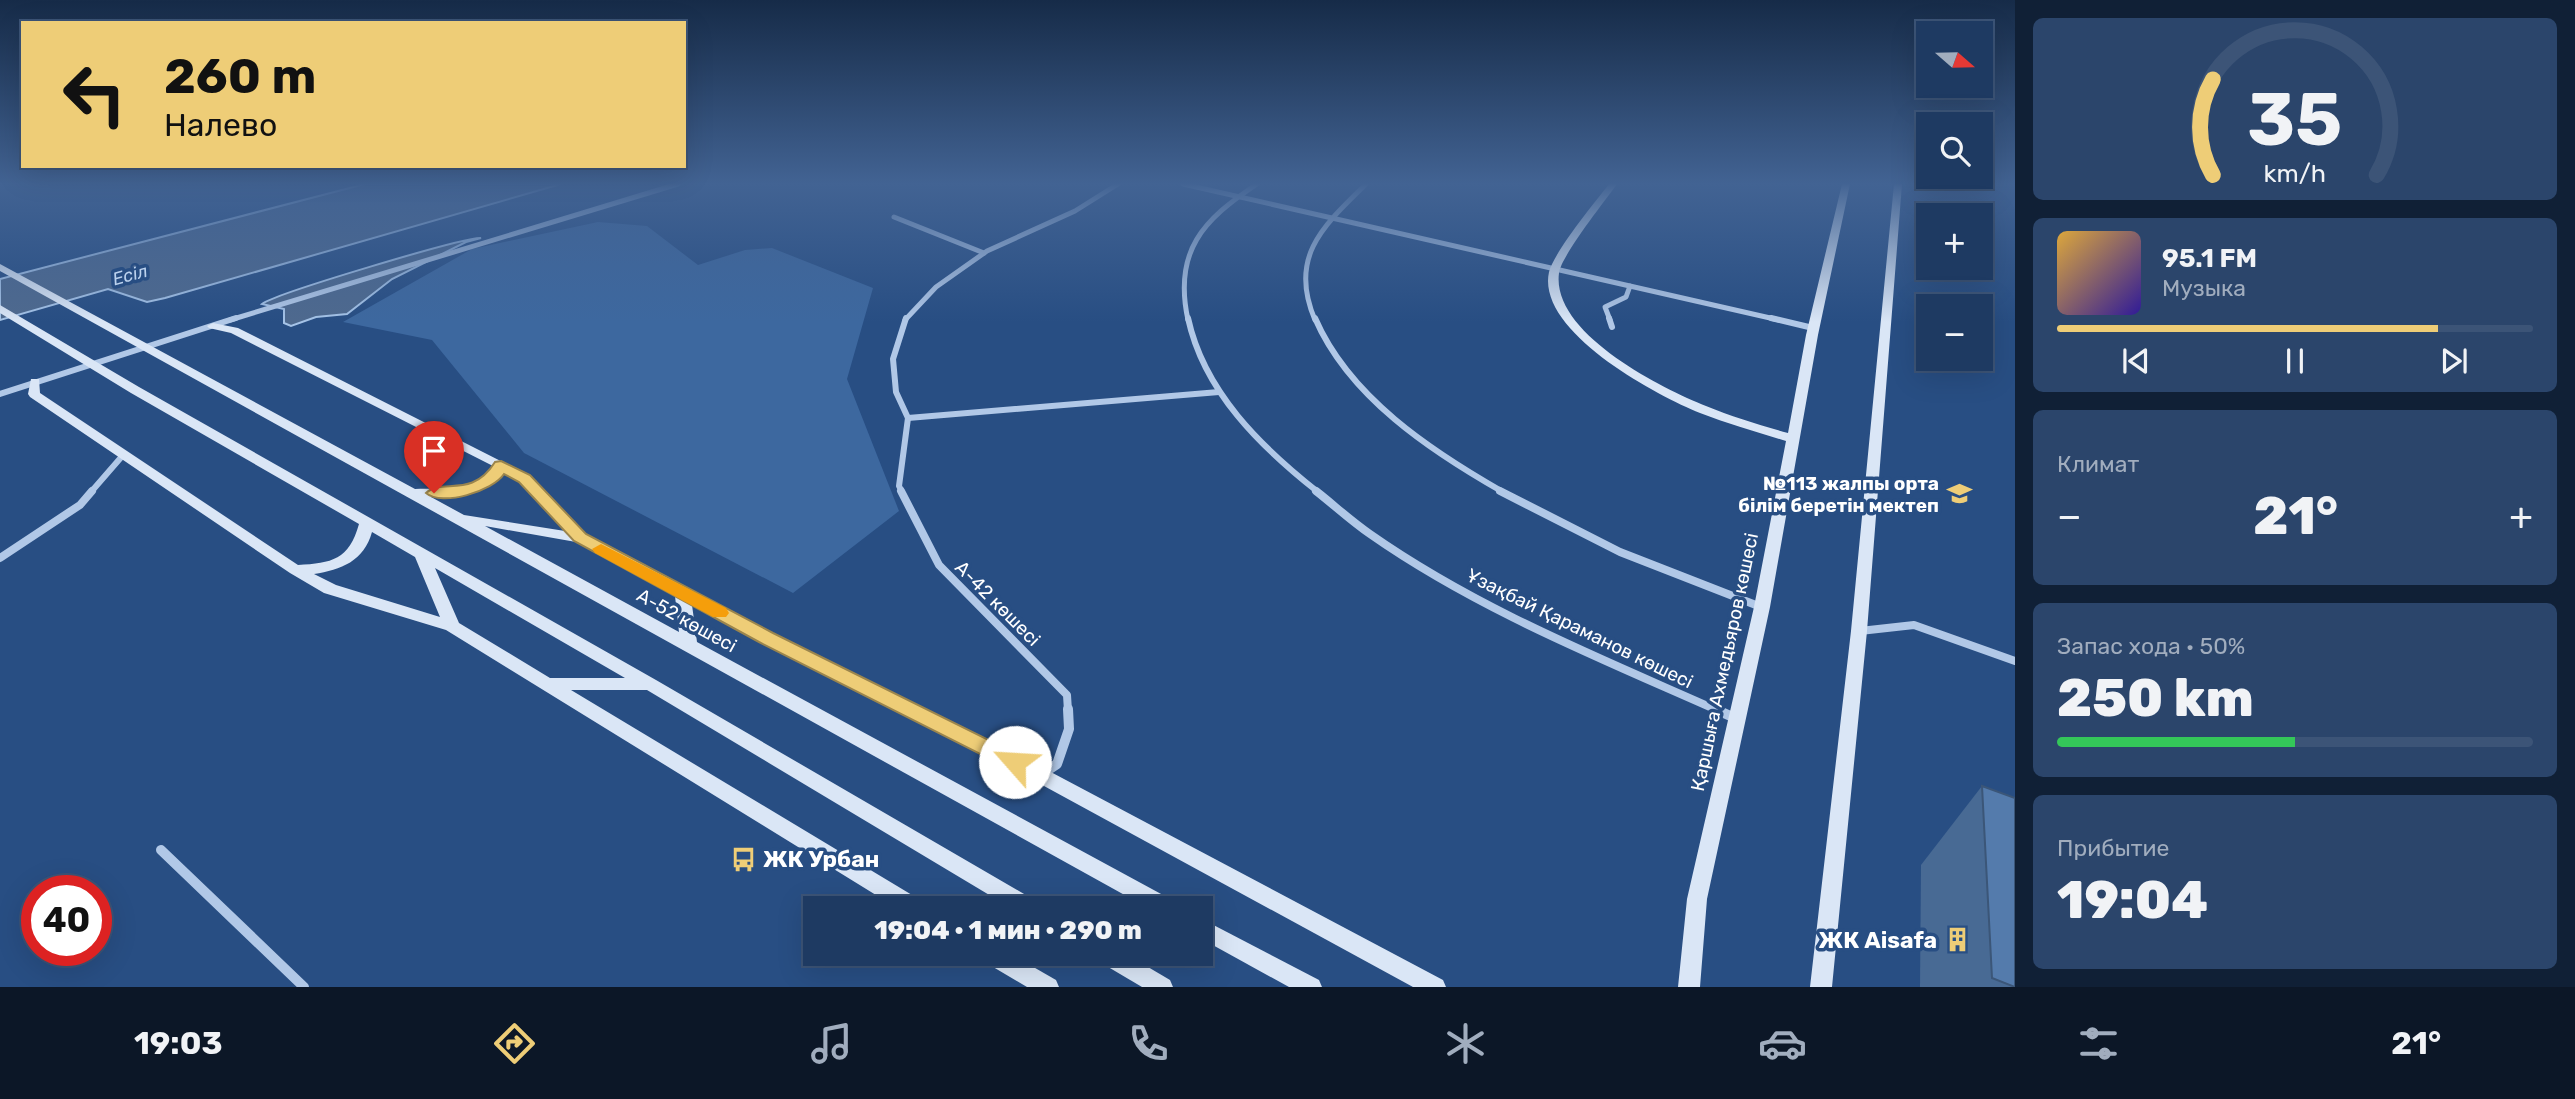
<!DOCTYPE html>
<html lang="ru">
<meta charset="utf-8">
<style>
:root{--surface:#1e3a62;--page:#2b456b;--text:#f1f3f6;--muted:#a1adbe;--line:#3c5477;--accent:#eecd77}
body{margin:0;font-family:Rubik,sans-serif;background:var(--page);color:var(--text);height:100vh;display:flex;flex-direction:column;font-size:26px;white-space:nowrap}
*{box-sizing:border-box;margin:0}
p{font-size:23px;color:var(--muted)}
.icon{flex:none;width:38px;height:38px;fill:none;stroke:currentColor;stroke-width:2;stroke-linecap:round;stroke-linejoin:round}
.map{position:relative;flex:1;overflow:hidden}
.drawer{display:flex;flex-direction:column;gap:18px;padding:18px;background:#102036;width:560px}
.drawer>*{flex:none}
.guide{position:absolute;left:21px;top:21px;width:665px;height:147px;border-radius:0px;box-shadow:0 7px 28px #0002,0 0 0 2px var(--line);background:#eecd77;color:#111;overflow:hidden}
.needle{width:46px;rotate:110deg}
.fabs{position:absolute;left:1916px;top:21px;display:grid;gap:14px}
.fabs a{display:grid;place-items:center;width:77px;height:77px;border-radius:0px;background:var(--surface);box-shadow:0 7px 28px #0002,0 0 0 2px var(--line);font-size:35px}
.speed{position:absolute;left:21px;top:875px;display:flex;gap:14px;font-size:35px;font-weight:700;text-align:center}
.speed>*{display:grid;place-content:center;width:91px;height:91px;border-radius:50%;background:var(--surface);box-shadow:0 7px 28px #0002,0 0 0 2px var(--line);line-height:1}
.speed .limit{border:10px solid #d22;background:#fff;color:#111}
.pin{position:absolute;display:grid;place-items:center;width:60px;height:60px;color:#fff;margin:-72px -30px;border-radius:50% 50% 50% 0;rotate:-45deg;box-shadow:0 0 7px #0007}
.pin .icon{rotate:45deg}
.me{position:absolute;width:77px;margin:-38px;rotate:296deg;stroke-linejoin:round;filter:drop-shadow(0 0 5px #0008)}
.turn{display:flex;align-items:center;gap:24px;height:147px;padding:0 28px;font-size:32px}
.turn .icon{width:91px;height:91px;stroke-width:2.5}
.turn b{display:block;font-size:49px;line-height:60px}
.big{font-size:52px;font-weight:800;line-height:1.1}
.drawer .card{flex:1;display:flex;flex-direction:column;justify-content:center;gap:10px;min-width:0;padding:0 24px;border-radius:10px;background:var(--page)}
.drawer .dial{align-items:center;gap:0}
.dial svg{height:182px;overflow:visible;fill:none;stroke:var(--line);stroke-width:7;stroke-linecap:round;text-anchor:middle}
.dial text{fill:var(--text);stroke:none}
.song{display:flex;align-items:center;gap:21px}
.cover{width:84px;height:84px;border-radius:10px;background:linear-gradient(135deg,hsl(40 70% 55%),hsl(250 70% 35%))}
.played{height:7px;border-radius:4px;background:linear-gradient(90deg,var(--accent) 80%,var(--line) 80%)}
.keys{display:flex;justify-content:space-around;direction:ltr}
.heat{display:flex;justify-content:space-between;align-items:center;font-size:38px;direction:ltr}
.charge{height:10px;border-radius:5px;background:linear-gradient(90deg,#34c759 50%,var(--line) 0)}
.trip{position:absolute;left:803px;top:896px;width:410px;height:70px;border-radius:0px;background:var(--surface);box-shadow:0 7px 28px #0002,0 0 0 2px var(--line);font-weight:800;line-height:70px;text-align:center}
.tab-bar{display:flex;height:112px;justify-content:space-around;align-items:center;background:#0c1727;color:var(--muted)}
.tab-bar .icon{width:49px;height:49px}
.tab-bar .current{color:var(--accent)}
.tab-bar b{font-size:32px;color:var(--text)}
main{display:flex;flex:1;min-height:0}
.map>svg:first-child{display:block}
.green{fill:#3d689f}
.water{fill:#4e698e;stroke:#a5c3e7;stroke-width:2}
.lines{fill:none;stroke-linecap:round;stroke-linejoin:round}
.street-far3{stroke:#b1c8e7;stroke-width:5}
.street-far2{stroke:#b1c8e7;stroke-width:6}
.street-far1{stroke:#b1c8e7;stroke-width:8}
.street{stroke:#b1c8e7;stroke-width:10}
.secondary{fill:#dae6f6;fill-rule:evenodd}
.wall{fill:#486a94}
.building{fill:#547bac;stroke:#3b5678;stroke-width:2}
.route{fill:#eecd77;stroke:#9b854d;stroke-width:2}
.slow{fill:#f59e0b}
.labels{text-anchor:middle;stroke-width:7;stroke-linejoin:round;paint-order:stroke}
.far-water-label{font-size:18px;font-style:italic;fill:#bcd2ee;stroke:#284e83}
.poi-label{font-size:19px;font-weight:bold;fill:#fff;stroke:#284e83;text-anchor:end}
.street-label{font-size:19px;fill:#fff;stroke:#284e83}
.near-poi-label{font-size:23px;font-weight:bold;fill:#fff;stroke:#284e83;text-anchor:start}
</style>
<main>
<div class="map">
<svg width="2015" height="987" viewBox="0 0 2015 987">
<rect width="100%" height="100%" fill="#284e83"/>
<polygon class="green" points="598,222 647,226 698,265 745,250 772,248 873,288 847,379 899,511 793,593 524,453 432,340 343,322 472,249"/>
<g class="water">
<polygon points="365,184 561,184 165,298 147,302 108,289 0,320 0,279"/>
<path d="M 481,238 L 466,242 L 392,279 L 347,314 L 316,317 L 291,326 L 284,323 L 284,309 L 262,304 C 274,294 464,237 481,238 Z"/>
</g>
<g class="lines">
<g class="street-far3">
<polyline points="1183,184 1779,320"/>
<polyline points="894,217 984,253"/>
<polyline points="230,320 678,184"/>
<polyline points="905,320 936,287 987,251 1075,211 1118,184"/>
<path d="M 1188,320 C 1173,251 1203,220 1257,184"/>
<path d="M 1315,320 C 1288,257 1323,226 1366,184"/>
<polyline points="1610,320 1605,307 1626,297 1630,286"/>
</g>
<g class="street-far2">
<path d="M 1188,318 C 1204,392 1261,447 1318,492"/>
<path d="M 1315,318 C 1349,397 1431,451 1503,492"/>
<polyline points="1609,318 1612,327"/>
<polyline points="1771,318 1813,328"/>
<polyline points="0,394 236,318"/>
<polyline points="908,418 1219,392"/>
<polyline points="91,492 124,454"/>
<polyline points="902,492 899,486 908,418 896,392 893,359 906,318"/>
</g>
<g class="street-far1">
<polyline points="901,491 939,565 1067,695 1068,711"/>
<path d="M 1316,491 C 1334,505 1351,521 1370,534 C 1477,609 1600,658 1719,711"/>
<polyline points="1500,491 1620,552 1761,607"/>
<polyline points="0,558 80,505 92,491"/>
<polyline points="1860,631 1914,625 2015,661"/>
</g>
<g class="street">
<polyline points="1715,709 1737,719"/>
<polyline points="1042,774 1057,764 1069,729 1068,709"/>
<polyline points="161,850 304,987"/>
</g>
<g class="secondary">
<path d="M 1609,184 L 1617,184 C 1605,201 1561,256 1559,273 C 1551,333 1661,388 1706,406 C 1732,417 1760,425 1788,433 L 1806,335 L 1842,184 L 1850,184 L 1818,335 L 1770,607 L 1707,899 L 1700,987 L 1678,987 L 1687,899 L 1754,607 L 1786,441 C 1757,432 1728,424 1700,413 C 1655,395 1536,331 1549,272 C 1554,252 1595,202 1609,184 Z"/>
<polygon points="1894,184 1902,184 1867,631 1832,987 1810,987 1851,631"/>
<path d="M 0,264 L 415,489 C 443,488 474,491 493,466 L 231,333 L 209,328 L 207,326 L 213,323 L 238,328 L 530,476 L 585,535 L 772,634 L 1047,770 L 1443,980 L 1446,987 L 1413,987 L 1033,780 L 760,642 L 692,605 L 697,642 L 1174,901 L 1178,908 L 1148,908 L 0,271 ZM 503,472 L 520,482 L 565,531 L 464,515 L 431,497 C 457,497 486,495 503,472 ZM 485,526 L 576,542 L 675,596 L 679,632 Z"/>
<path d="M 0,305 L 139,387 L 656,680 L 1036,901 L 1039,908 L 1011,908 L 647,690 L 571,690 L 922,901 L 926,908 L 897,908 L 446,630 L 324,593 L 290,573 L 30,397 L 28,394 L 31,379 L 39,379 L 40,393 L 298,565 C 332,563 349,560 359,524 L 131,393 L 0,313 ZM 372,532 L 415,557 L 440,617 L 336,585 L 314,574 C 341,570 364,561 372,532 ZM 435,568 L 625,678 L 550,678 L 459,623 Z"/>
<polygon points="1200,918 1319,980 1322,987 1289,987 1200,938"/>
<polygon points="980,954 1011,954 1056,980 1059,987 1027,987 983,961"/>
<polygon points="1095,954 1126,954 1170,980 1173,987 1142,987 1098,961"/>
</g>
</g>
<polygon class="wall" points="1982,786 2015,987 1920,987 1921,865"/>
<polygon class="building" points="1982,786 2015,798 2015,987 1992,978"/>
<linearGradient id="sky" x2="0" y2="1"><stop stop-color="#162b48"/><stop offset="0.57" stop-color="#426393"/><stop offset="1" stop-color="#426393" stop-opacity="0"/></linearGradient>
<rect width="2015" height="322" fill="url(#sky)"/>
<path class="route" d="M 501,461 L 530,475 L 586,534 L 773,633 L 1023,757 L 1026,762 L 1023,768 L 1015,771 L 1008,768 L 759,642 L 574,541 L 519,482 L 504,474 C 493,491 442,507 426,493 C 442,477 471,500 495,462 Z"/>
<polygon class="slow" points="601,544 726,608 729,613 726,617 713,617 595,553 592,549"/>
<defs>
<symbol id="school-bare" viewBox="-9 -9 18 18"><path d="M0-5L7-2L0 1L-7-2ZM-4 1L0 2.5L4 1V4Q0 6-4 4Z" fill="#eecd77" stroke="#284e83" stroke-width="2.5" paint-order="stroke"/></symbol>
<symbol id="bus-bare" viewBox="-9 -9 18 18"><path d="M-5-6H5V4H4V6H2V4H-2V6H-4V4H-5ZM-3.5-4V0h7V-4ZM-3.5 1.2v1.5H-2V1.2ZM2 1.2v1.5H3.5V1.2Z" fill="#eecd77" stroke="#284e83" stroke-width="2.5" paint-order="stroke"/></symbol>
<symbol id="building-bare" viewBox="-9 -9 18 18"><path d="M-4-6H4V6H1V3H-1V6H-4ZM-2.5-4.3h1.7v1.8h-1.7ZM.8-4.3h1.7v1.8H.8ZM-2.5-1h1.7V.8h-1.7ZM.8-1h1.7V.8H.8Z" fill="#eecd77" stroke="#284e83" stroke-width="2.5" paint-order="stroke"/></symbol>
</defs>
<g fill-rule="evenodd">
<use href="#school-bare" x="1942" y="476" width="35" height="35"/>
<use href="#bus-bare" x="726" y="842" width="35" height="35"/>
<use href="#building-bare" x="1940" y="922" width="35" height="35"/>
</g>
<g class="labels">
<g class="far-water-label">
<text transform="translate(130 275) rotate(-15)" y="6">Есіл</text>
</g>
<g class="poi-label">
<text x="1939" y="490">№113 жалпы орта<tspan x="1939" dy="22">білім беретін мектеп</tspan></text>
</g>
<g class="street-label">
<text transform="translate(998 603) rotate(45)" y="7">А-42 көшесі</text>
<text transform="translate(687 620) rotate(29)" y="7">А-52 көшесі</text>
<text transform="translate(1580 628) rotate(26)" y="7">Ұзақбай Қараманов көшесі</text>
<text transform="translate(1724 662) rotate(-78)" y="7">Қаршыға Ахмедьяров көшесі</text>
</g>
<g class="near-poi-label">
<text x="763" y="867">ЖК Урбан</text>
<text x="1937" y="948" text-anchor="end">ЖК Aisafa</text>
</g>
</g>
</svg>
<div class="fabs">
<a><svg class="needle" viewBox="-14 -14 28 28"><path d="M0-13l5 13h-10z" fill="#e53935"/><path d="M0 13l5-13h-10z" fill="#a1adbe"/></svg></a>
<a><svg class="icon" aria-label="search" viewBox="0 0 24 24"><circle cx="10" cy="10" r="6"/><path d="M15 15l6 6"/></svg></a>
<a>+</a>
<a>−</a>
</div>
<div class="speed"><div class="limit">40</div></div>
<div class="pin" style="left:434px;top:493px;background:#d93025"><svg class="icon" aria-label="arrive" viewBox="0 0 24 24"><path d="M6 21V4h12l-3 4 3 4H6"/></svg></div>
<svg class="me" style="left:1015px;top:762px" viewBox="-20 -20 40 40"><circle r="19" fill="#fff"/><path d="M0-13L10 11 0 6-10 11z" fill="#eecd77"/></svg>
<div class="trip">19:04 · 1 мин · 290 m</div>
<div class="guide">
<div class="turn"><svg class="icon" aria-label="left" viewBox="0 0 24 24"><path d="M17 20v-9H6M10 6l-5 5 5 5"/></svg><div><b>260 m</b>Налево</div></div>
</div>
</div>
<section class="drawer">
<div class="card dial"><svg viewBox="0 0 100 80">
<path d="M14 69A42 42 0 1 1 86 69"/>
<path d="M14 69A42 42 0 0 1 14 27" stroke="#eecd77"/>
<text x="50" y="56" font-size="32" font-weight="700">35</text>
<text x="50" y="72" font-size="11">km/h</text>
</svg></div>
<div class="card">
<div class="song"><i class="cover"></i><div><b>95.1 FM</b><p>Музыка</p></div></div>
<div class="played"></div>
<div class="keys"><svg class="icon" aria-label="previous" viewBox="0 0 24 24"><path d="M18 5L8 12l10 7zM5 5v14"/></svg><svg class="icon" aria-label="pause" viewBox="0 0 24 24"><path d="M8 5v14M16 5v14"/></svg><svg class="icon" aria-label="next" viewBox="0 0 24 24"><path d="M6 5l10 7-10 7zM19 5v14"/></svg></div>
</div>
<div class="card"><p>Климат</p>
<div class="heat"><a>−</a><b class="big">21°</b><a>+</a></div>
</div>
<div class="card"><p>Запас хода · 50%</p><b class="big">250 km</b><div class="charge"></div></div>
<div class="card"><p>Прибытие</p><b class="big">19:04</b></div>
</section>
</main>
<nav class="tab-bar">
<b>19:03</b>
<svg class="icon current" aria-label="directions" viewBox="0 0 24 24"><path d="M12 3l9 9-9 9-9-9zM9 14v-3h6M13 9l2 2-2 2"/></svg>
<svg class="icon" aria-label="music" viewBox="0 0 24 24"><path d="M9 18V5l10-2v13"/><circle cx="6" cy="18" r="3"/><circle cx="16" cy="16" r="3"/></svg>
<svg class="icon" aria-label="phone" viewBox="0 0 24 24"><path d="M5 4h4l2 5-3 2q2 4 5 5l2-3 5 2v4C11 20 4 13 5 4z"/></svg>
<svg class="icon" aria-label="climate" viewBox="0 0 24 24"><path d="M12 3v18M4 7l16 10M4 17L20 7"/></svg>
<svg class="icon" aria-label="car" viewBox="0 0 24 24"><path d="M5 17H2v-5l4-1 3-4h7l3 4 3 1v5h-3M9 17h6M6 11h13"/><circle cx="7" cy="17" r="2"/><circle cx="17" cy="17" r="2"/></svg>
<svg class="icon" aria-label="filters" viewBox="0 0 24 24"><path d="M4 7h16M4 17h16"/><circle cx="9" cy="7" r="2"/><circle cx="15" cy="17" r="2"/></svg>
<b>21°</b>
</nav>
